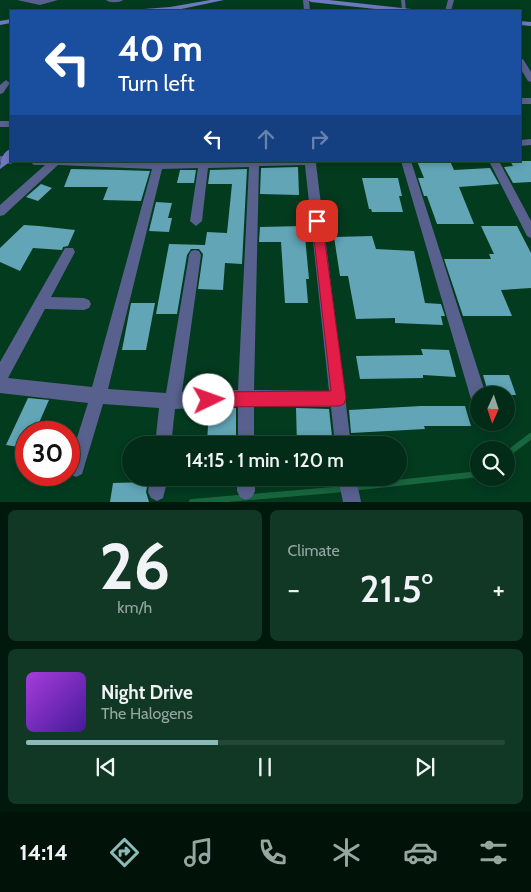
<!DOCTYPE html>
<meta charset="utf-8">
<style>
:root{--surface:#022c17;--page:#103824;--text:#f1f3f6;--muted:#96a7a1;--line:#234836;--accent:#8bbbb9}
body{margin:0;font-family:Cabin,sans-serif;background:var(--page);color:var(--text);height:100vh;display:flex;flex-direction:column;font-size:19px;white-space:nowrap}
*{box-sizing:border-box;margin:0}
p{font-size:16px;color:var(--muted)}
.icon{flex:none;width:28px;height:28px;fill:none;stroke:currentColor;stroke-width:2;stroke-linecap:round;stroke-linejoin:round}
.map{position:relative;height:502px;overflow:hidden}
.sheet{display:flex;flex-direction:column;gap:8px;padding:8px;background:#01180d;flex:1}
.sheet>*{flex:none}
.guide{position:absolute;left:10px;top:10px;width:511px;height:152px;border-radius:0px;box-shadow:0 2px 8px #0003,0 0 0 1px var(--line);background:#1a4fa0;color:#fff;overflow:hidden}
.needle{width:32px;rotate:183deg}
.controls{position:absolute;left:470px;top:386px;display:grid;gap:10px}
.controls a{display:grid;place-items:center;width:45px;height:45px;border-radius:50%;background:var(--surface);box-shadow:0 2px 8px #0003,0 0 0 1px var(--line);font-size:25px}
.speed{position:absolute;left:15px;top:421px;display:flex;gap:10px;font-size:25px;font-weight:700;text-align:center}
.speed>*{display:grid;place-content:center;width:65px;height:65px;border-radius:50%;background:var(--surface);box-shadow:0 2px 8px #0003,0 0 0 1px var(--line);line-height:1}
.speed .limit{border:8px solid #d22;background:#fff;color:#111}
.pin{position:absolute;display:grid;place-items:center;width:42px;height:42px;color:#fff;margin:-21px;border-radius:10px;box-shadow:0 2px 8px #0006}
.me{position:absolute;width:55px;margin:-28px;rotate:87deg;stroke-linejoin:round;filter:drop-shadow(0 0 4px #0008)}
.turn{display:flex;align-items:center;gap:18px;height:105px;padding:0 25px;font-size:22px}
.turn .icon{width:65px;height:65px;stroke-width:2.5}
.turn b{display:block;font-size:35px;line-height:42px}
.lanes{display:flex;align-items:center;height:48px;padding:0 25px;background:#0003;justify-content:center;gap:25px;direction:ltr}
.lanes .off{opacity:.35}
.big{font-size:38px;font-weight:600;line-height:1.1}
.sheet .tile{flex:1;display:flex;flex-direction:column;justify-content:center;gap:8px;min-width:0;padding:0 18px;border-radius:8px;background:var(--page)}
.sheet .dial{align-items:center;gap:0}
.dial b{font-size:65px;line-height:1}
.song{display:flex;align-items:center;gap:15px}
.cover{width:60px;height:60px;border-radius:8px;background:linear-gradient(135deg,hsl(280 70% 55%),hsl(260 70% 35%))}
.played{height:5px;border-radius:2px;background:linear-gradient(90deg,var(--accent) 40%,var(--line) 40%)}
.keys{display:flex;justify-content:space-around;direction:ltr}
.heat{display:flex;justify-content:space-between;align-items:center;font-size:28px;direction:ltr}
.sheet .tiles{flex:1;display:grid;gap:8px;grid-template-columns:1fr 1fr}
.tile:last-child{grid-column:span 2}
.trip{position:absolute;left:122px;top:436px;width:285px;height:50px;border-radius:25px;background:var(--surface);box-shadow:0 2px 8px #0003,0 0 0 1px var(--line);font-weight:600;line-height:50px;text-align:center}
.tab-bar{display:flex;height:80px;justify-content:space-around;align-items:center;background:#011209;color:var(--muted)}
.tab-bar .icon{width:35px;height:35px}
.tab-bar .current{color:var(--accent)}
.tab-bar b{font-size:22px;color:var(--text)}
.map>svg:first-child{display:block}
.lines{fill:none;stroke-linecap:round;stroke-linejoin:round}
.stream{stroke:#17663d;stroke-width:6}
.building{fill:#61a5b6}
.lane{fill:#58608d;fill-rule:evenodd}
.street{fill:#58608d;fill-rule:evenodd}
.secondary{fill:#6e79c0;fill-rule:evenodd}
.route{fill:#e11d48;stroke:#92132f}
</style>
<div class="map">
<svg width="531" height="502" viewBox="0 0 531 502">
<rect width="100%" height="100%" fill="#033b1f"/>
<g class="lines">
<g class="stream">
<polyline points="506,455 531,436"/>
<polyline points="192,502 333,490 479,474"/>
</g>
</g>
<g class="building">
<polygon points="417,161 450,161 454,170 490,168 499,184 459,187 474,224 437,224 427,196 424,196 418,178 424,178"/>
<polygon points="510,161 531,161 531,182 513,183 504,167 513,166"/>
<polygon points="298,167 299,195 260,194 261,168"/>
<polygon points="71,169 120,170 150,171 141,201 103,200 108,187 64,187"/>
<polygon points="247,169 242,264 225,263 223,290 198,289 203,254 199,249 191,249 187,255 177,314 156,314 169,244 205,245 207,232 227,233 232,184 208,184 210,170"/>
<polygon points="180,170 196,170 194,183 177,183"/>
<polygon points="362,178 398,178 402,196 399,196 403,212 372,212 371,209 369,209"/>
<polygon points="41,184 52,188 38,201 26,197"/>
<polygon points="156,202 172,203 168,218 172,218 169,232 149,231"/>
<polygon points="24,225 39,226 75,230 68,246 63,247 62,250 33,248 20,271 0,262 0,248"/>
<polygon points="304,226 309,279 306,279 308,303 285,303 281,242 259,242 260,227"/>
<polygon points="481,226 517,226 531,253 531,288 501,290 512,316 463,316 444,259 491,259 489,254 494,254"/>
<polygon points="372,236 376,249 414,251 425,303 441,304 445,316 441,316 443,325 395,323 395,318 356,319 348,276 340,276 334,237"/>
<polygon points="131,303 155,303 146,350 122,350"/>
<polygon points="421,349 449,350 456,377 423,375 423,378 360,379 356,356 423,355"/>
<polygon points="483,375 509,375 516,395 489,395"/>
<polygon points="28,398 49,400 35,432 26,432 26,448 6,445"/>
<polygon points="421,406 465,406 471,426 424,426 425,429 351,433 349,410"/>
<polygon points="236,408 236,443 207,443 209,409"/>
<polygon points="296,408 329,409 333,445 297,445"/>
<polygon points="148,482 146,492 149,502 110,502 113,483"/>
</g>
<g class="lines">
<polygon class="lane" points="401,0 405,0 406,11 402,10"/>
<g class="street">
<polygon points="17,0 58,0 40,5"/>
<path d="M 106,0 L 123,0 C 120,3 109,3 106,0 Z"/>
<polygon points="303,0 309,0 310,11 304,11"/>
<polygon points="448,0 454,0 451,11 445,11"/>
<polygon points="520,59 523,59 531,72 531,82 528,81 520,68"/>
<polygon points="6,80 10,83 3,93 0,94 0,85"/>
<rect x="520" y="98" width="11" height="6"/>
<rect x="0" y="121" width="11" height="6"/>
<polygon points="531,139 531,145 520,146 520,140"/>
<polygon points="0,156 11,157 11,161 15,161 11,164 0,162"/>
<path d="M 29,161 L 317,161 L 316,164 L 351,445 L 335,445 L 331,407 L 254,406 L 254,445 L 238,445 L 238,406 L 175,409 L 171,445 L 155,445 L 159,408 L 103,404 L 82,474 L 76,477 L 70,474 L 69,463 L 88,403 L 0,393 L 0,362 L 65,248 L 73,248 L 75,252 L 51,297 L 84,298 L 89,300 L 91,304 L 89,308 L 84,310 L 45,309 L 8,378 L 92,387 L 152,169 L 58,165 L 4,215 L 0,216 L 0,205 L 45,165 L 34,165 ZM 305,165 L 329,391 L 254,390 L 259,166 ZM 249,167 L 238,390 L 182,392 L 201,255 L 199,251 L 195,250 L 191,251 L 189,255 L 166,393 L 108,389 L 162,169 L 198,168 L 190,221 L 196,226 L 202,221 L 208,168 Z"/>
<polygon points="401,161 411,161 486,395 479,395 479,407 473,405 471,399"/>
<polygon points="489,161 499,161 531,221 531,238 527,236"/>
<polygon points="150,478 168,478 163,498 157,501 151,498 148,492"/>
<polygon points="237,478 255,478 255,491 252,497 246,500 240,497 237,491"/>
<polygon points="338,478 356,478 361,502 343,502"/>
</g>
<g class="secondary">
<polygon points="210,0 224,0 172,11 141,11 144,9 170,7"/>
<polygon points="308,0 329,0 411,9 414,11 394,11 311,2"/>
<polygon points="11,19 11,23 0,25 0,21"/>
<polygon points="520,21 531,22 531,26 520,25"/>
<path d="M 11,149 L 11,161 L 0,169 C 0,161 3,151 11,149 Z"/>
</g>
</g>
<polygon class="route" points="317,217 322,221 346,398 344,404 339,406 209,407 204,405 202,400 204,394 209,392 331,391 312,221"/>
</svg>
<div class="controls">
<a><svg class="needle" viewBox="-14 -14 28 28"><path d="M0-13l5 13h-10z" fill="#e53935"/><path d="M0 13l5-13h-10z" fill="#96a7a1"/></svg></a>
<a><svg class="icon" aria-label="search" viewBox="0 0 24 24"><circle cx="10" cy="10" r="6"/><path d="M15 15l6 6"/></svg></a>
</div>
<div class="speed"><div class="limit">30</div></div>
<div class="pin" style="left:317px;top:221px;background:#d93025"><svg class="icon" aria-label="arrive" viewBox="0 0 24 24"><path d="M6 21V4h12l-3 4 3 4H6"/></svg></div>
<svg class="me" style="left:209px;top:400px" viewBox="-20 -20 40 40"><circle r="19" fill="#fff"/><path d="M0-13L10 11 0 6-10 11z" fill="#e11d48"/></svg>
<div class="trip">14:15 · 1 min · 120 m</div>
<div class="guide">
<div class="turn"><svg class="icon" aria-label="left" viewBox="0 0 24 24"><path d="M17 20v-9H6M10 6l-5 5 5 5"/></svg><div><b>40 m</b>Turn left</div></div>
<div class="lanes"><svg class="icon" aria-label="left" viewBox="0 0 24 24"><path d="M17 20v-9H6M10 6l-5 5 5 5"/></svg><svg class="icon off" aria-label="ahead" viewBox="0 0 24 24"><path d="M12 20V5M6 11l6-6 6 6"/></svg><svg class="icon off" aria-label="right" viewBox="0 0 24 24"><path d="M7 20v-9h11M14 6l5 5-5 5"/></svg></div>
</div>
</div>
<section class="sheet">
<div class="tiles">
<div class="tile dial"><b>26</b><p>km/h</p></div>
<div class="tile"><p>Climate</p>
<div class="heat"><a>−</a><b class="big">21.5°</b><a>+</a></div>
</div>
<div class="tile">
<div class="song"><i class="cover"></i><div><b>Night Drive</b><p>The Halogens</p></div></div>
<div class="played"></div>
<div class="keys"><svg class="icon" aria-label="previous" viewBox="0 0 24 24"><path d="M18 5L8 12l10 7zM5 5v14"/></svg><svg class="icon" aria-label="pause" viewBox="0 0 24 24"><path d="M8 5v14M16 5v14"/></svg><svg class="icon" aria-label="next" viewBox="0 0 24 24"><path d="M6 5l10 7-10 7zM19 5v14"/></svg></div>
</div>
</div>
</section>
<nav class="tab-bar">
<b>14:14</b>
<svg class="icon current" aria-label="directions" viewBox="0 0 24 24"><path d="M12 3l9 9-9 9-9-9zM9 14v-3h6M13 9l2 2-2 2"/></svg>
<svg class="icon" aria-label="music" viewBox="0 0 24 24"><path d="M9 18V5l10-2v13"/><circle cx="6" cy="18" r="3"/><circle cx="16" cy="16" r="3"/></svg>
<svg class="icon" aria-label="phone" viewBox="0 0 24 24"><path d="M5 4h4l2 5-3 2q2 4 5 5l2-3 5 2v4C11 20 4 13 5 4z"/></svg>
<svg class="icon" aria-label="climate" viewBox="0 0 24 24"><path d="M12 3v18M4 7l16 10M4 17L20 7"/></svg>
<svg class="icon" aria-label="car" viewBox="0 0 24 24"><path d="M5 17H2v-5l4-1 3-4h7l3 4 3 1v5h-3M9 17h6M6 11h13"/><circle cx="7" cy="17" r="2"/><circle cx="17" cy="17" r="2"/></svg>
<svg class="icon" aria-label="filters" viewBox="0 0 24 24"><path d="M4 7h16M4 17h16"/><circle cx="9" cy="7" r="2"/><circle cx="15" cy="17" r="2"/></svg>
</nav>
